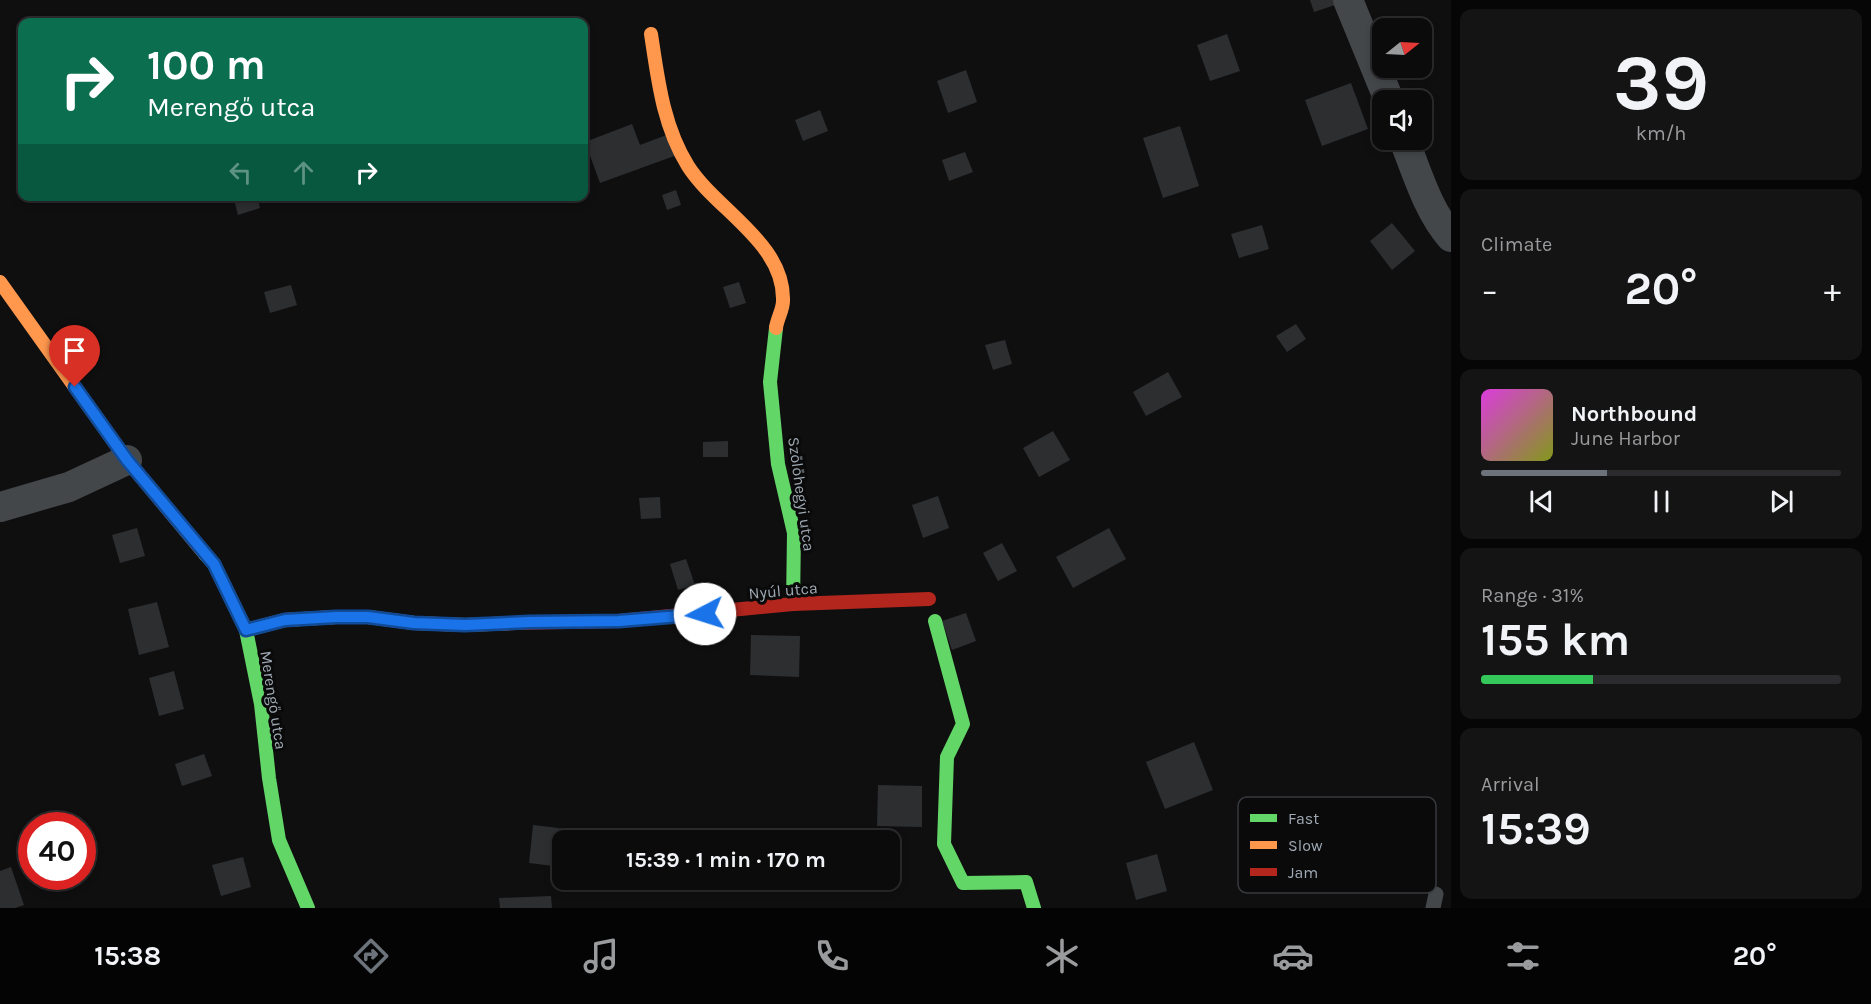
<!DOCTYPE html>
<meta charset="utf-8">
<style>
:root{--surface:#0b0b0c;--page:#141415;--text:#f1f3f6;--muted:#9a9b9d;--line:#2b2b2d;--accent:#6d737a}
body{margin:0;font-family:Karla,sans-serif;background:var(--page);color:var(--text);height:100vh;display:flex;flex-direction:column;font-size:22px;white-space:nowrap}
*{box-sizing:border-box;margin:0}
p{font-size:20px;color:var(--muted)}
.icon{flex:none;width:33px;height:33px;fill:none;stroke:currentColor;stroke-width:2;stroke-linecap:round;stroke-linejoin:round}
.map{position:relative;flex:1;overflow:hidden}
.drawer{display:flex;flex-direction:column;gap:9px;padding:9px;background:#060607;width:420px}
.drawer>*{flex:none}
.hud{position:absolute;left:18px;top:18px;width:570px;height:183px;border-radius:12px;box-shadow:0 3px 9px #0003,0 0 0 2px var(--line);background:#0b6e4f;color:#fff;overflow:hidden}
.needle{width:39px;rotate:72deg}
.fabs{position:absolute;left:1372px;top:18px;display:grid;gap:12px}
.fabs a{display:grid;place-items:center;width:60px;height:60px;border-radius:12px;background:var(--surface);box-shadow:0 3px 9px #0003,0 0 0 2px var(--line);font-size:30px}
.speed{position:absolute;left:18px;top:812px;display:flex;gap:12px;font-size:30px;font-weight:700;text-align:center}
.speed>*{display:grid;place-content:center;width:78px;height:78px;border-radius:50%;background:var(--surface);box-shadow:0 3px 9px #0003,0 0 0 2px var(--line);line-height:1}
.speed .limit{border:9px solid #d22;background:#fff;color:#111}
.pin{position:absolute;display:grid;place-items:center;width:51px;height:51px;color:#fff;margin:-62px -26px;border-radius:50% 50% 50% 0;rotate:-45deg;box-shadow:0 0 6px #0007}
.pin .icon{rotate:45deg}
.me{position:absolute;width:66px;margin:-33px;rotate:265deg;stroke-linejoin:round;filter:drop-shadow(0 0 4px #0008)}
.turn{display:flex;align-items:center;gap:21px;height:126px;padding:0 30px;font-size:27px}
.turn .icon{width:78px;height:78px;stroke-width:2.5}
.turn b{display:block;font-size:42px;line-height:51px}
.lanes{display:flex;align-items:center;height:57px;padding:0 30px;background:#0003;justify-content:center;gap:30px;direction:ltr}
.lanes .off{opacity:.35}
.big{font-size:45px;font-weight:700;line-height:1.1}
.drawer .card{flex:1;display:flex;flex-direction:column;justify-content:center;gap:9px;min-width:0;padding:0 21px;border-radius:12px;background:var(--page)}
.drawer .dial{align-items:center;gap:0}
.dial b{font-size:78px;line-height:1}
.song{display:flex;align-items:center;gap:18px}
.cover{width:72px;height:72px;border-radius:9px;background:linear-gradient(135deg,hsl(300 70% 55%),hsl(70 70% 35%))}
.played{height:6px;border-radius:3px;background:linear-gradient(90deg,var(--accent) 35%,var(--line) 35%)}
.keys{display:flex;justify-content:space-around;direction:ltr}
.heat{display:flex;justify-content:space-between;align-items:center;font-size:33px;direction:ltr}
.charge{height:9px;border-radius:4px;background:linear-gradient(90deg,#34c759 31%,var(--line) 0)}
.trip{position:absolute;left:552px;top:830px;width:348px;height:60px;border-radius:12px;background:var(--surface);box-shadow:0 3px 9px #0003,0 0 0 2px var(--line);font-weight:700;line-height:60px;text-align:center}
.tabs{display:flex;height:96px;justify-content:space-around;align-items:center;background:#040405;color:var(--muted)}
.tabs .icon{width:42px;height:42px}
.tabs .on{color:var(--accent)}
.tabs b{font-size:27px;color:var(--text)}
main{display:flex;flex:1;min-height:0}
.map>svg:first-child{display:block}
.building{fill:#2c2e30}
.lines{fill:none;stroke-linecap:round;stroke-linejoin:round}
.lane{stroke:#444749;stroke-width:15}
.street{stroke:#444749;stroke-width:30}
.fast{stroke:#63d668;stroke-width:14}
.slow{stroke:#ff974d;stroke-width:14}
.jam{stroke:#b3261e;stroke-width:14}
.route-casing{stroke:#114b97;stroke-width:15}
.route{stroke:#1a73e8;stroke-width:10}
.labels{text-anchor:middle;stroke-width:6;stroke-linejoin:round;paint-order:stroke}
.street-label{font-size:16px;fill:#9fa9b3;stroke:#0a0a0b}
.key{fill:#0a0a0b;stroke:#373a3d;stroke-width:1.5}
.key-label{font-size:16px;fill:#9fa9b3}
</style>
<main>
<div class="map">
<svg width="1451" height="908" viewBox="0 0 1451 908">
<rect width="100%" height="100%" fill="#0f0f10"/>
<g class="building">
<polygon points="1310,0 1336,0 1338,4 1314,12"/>
<polygon points="1227,34 1240,71 1210,81 1197,45"/>
<polygon points="966,70 977,102 948,113 937,81"/>
<polygon points="1351,83 1368,129 1322,146 1305,100"/>
<polygon points="820,110 828,131 803,141 795,120"/>
<polygon points="632,124 640,145 669,134 677,155 600,183 585,142"/>
<polygon points="1180,126 1199,186 1163,198 1143,138"/>
<polygon points="965,152 973,172 949,181 942,160"/>
<polygon points="676,190 681,205 667,210 662,195"/>
<polygon points="233,196 257,196 260,208 238,215"/>
<polygon points="1392,223 1415,251 1392,270 1370,241"/>
<polygon points="1262,225 1269,249 1239,258 1231,234"/>
<polygon points="739,282 746,303 730,308 723,287"/>
<polygon points="291,285 297,305 270,313 264,292"/>
<polygon points="1296,324 1306,339 1287,352 1276,336"/>
<polygon points="1005,340 1012,364 993,370 985,345"/>
<polygon points="1168,372 1182,397 1146,416 1133,392"/>
<polygon points="1053,431 1070,460 1039,477 1023,448"/>
<polygon points="728,441 728,457 703,457 703,442"/>
<polygon points="938,496 949,528 923,538 912,505"/>
<polygon points="660,497 661,518 641,519 639,498"/>
<polygon points="137,528 145,556 120,563 112,535"/>
<polygon points="1109,528 1126,559 1073,588 1056,557"/>
<polygon points="1002,543 1017,571 998,581 983,553"/>
<polygon points="686,559 695,585 678,590 670,564"/>
<polygon points="157,602 169,647 139,655 128,609"/>
<polygon points="966,613 976,641 952,650 942,621"/>
<polygon points="751,635 800,636 799,677 750,675"/>
<polygon points="174,671 184,709 159,716 149,678"/>
<polygon points="1194,742 1213,790 1165,809 1146,762"/>
<polygon points="204,754 212,776 182,786 175,764"/>
<polygon points="878,785 922,786 922,827 877,826"/>
<polygon points="533,825 584,831 583,840 562,840 562,867 529,863"/>
<polygon points="1157,854 1167,891 1136,900 1126,863"/>
<polygon points="243,857 251,887 221,896 212,865"/>
<polygon points="11,867 24,905 15,908 0,908 0,871"/>
<polygon points="551,896 552,908 500,908 499,898"/>
</g>
<g class="lines">
<polyline class="lane" points="1433,908 1436,894"/>
<g class="street">
<polyline points="1348,0 1389,100"/>
<path d="M 1404,140 C 1417,172 1428,211 1451,237"/>
<polyline points="0,507 69,487 127,460"/>
</g>
<g class="fast">
<polyline points="776,328 770,382 778,464 794,533 793,604"/>
<polyline points="205,554 214,564 246,630 261,704 269,778 279,840 308,908"/>
<polyline points="935,621 963,724 947,757 944,844 963,883 1026,882 1034,908"/>
</g>
<g class="slow">
<path d="M 651,34 C 658,80 663,126 688,166 C 716,210 785,243 783,301 C 783,310 777,319 776,328"/>
<polyline points="0,282 127,460 205,554"/>
<polyline points="246,630 285,620 336,617 368,617 414,623 465,625 515,623"/>
</g>
<polyline class="jam" points="515,623 619,621 793,604 929,599"/>
</g>
<g class="lines">
<defs>
<polyline id="route" points="75,387 127,460 214,564 246,630 285,620 336,617 368,617 414,623 465,625 529,622 619,621 705,614"/>
</defs>
<use href="#route" class="route-casing"/>
<use href="#route" class="route"/>
</g>
<g class="labels">
<g class="street-label">
<text transform="translate(802 494) rotate(82)" y="6">Szőlőhegyi utca</text>
<text transform="translate(783 590) rotate(-5)" y="6">Nyúl utca</text>
<text transform="translate(274 700) rotate(81)" y="6">Merengő utca</text>
</g>
</g>
<rect x="1238" y="797" width="198" height="96" rx="9" class="key"/>
<rect x="1250" y="814" width="27" height="8" fill="#63d668"/>
<rect x="1250" y="841" width="27" height="8" fill="#ff974d"/>
<rect x="1250" y="868" width="27" height="8" fill="#b3261e"/>
<g class="key-label">
<text x="1288" y="824">Fast</text>
<text x="1288" y="851">Slow</text>
<text x="1288" y="878">Jam</text>
</g>
</svg>
<div class="fabs">
<a><svg class="needle" viewBox="-14 -14 28 28"><path d="M0-13l5 13h-10z" fill="#e53935"/><path d="M0 13l5-13h-10z" fill="#9a9b9d"/></svg></a>
<a><svg class="icon" aria-label="sound" viewBox="0 0 24 24"><path d="M4 9h4l5-4v14l-5-4H4zM17 9q2 3 0 6"/></svg></a>
</div>
<div class="speed"><div class="limit">40</div></div>
<div class="pin" style="left:75px;top:387px;background:#d93025"><svg class="icon" aria-label="arrive" viewBox="0 0 24 24"><path d="M6 21V4h12l-3 4 3 4H6"/></svg></div>
<svg class="me" style="left:705px;top:614px" viewBox="-20 -20 40 40"><circle r="19" fill="#fff"/><path d="M0-13L10 11 0 6-10 11z" fill="#1a73e8"/></svg>
<div class="trip">15:39 · 1 min · 170 m</div>
<div class="hud">
<div class="turn"><svg class="icon" aria-label="right" viewBox="0 0 24 24"><path d="M7 20v-9h11M14 6l5 5-5 5"/></svg><div><b>100 m</b>Merengő utca</div></div>
<div class="lanes"><svg class="icon off" aria-label="left" viewBox="0 0 24 24"><path d="M17 20v-9H6M10 6l-5 5 5 5"/></svg><svg class="icon off" aria-label="ahead" viewBox="0 0 24 24"><path d="M12 20V5M6 11l6-6 6 6"/></svg><svg class="icon" aria-label="right" viewBox="0 0 24 24"><path d="M7 20v-9h11M14 6l5 5-5 5"/></svg></div>
</div>
</div>
<section class="drawer">
<div class="card dial"><b>39</b><p>km/h</p></div>
<div class="card"><p>Climate</p>
<div class="heat"><a>−</a><b class="big">20°</b><a>+</a></div>
</div>
<div class="card">
<div class="song"><i class="cover"></i><div><b>Northbound</b><p>June Harbor</p></div></div>
<div class="played"></div>
<div class="keys"><svg class="icon" aria-label="previous" viewBox="0 0 24 24"><path d="M18 5L8 12l10 7zM5 5v14"/></svg><svg class="icon" aria-label="pause" viewBox="0 0 24 24"><path d="M8 5v14M16 5v14"/></svg><svg class="icon" aria-label="next" viewBox="0 0 24 24"><path d="M6 5l10 7-10 7zM19 5v14"/></svg></div>
</div>
<div class="card"><p>Range · 31%</p><b class="big">155 km</b><div class="charge"></div></div>
<div class="card"><p>Arrival</p><b class="big">15:39</b></div>
</section>
</main>
<nav class="tabs">
<b>15:38</b>
<svg class="icon on" aria-label="directions" viewBox="0 0 24 24"><path d="M12 3l9 9-9 9-9-9zM9 14v-3h6M13 9l2 2-2 2"/></svg>
<svg class="icon" aria-label="music" viewBox="0 0 24 24"><path d="M9 18V5l10-2v13"/><circle cx="6" cy="18" r="3"/><circle cx="16" cy="16" r="3"/></svg>
<svg class="icon" aria-label="phone" viewBox="0 0 24 24"><path d="M5 4h4l2 5-3 2q2 4 5 5l2-3 5 2v4C11 20 4 13 5 4z"/></svg>
<svg class="icon" aria-label="climate" viewBox="0 0 24 24"><path d="M12 3v18M4 7l16 10M4 17L20 7"/></svg>
<svg class="icon" aria-label="car" viewBox="0 0 24 24"><path d="M5 17H2v-5l4-1 3-4h7l3 4 3 1v5h-3M9 17h6M6 11h13"/><circle cx="7" cy="17" r="2"/><circle cx="17" cy="17" r="2"/></svg>
<svg class="icon" aria-label="filters" viewBox="0 0 24 24"><path d="M4 7h16M4 17h16"/><circle cx="9" cy="7" r="2"/><circle cx="15" cy="17" r="2"/></svg>
<b>20°</b>
</nav>
